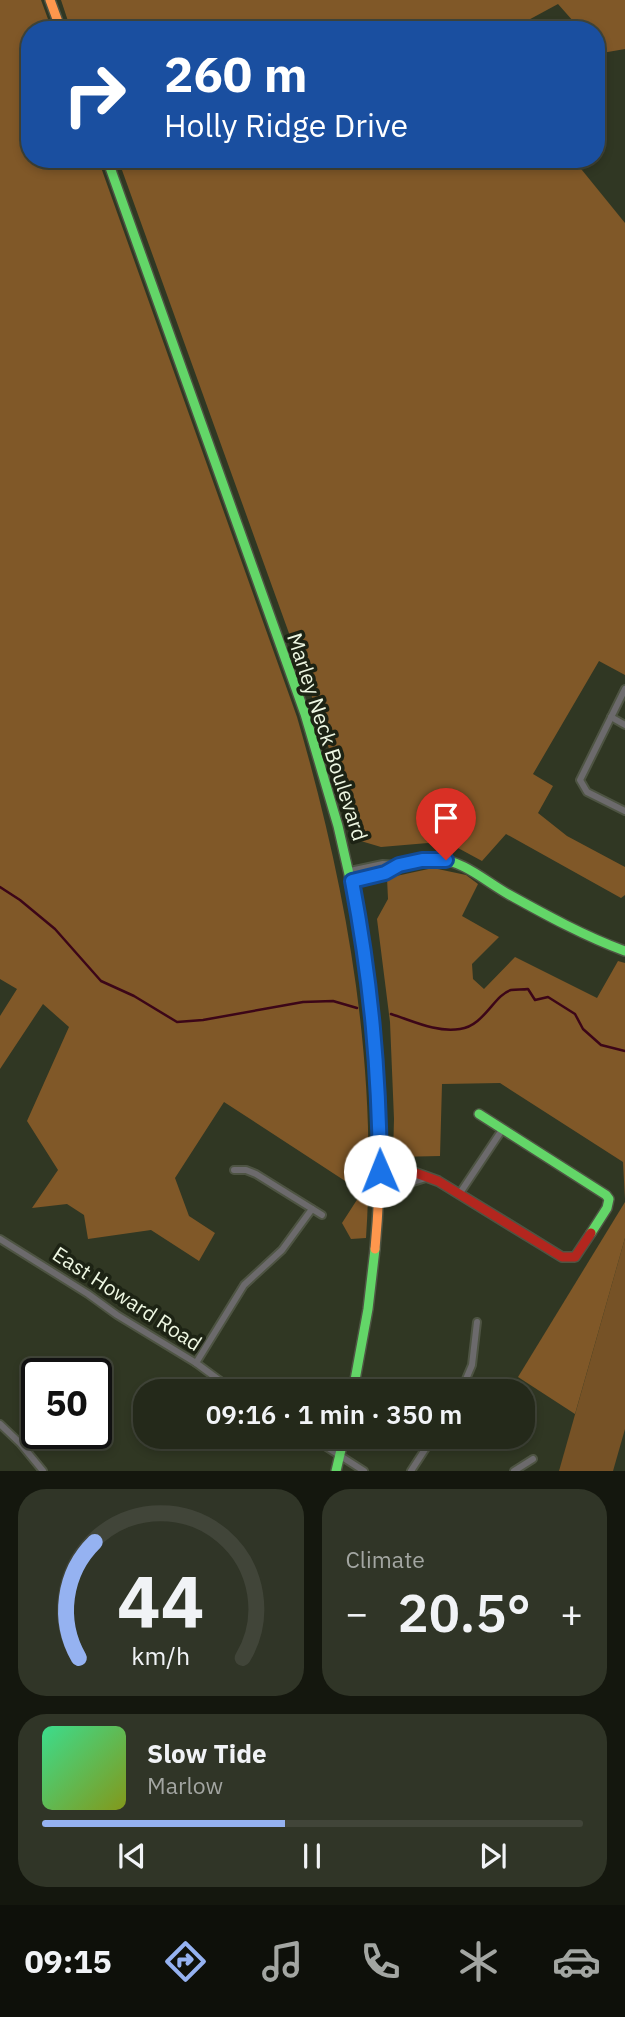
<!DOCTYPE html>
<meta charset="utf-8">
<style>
:root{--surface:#24291a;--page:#303527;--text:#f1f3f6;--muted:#a3a6a2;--line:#414539;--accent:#95b2f1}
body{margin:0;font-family:"IBM Plex Sans",sans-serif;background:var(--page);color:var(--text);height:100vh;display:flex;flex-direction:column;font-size:26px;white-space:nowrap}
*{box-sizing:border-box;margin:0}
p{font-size:23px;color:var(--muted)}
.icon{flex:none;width:38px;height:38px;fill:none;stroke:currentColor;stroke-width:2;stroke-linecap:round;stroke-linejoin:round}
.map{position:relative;height:1471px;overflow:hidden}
.details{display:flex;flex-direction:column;gap:18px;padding:18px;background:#14170e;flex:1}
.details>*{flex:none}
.guide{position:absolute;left:21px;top:21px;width:584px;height:147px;border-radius:28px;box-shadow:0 4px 10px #0003,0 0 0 2px var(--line);background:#1a4fa0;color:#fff;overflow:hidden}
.speed{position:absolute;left:21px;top:1358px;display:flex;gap:14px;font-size:35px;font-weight:700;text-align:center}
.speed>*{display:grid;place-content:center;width:91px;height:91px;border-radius:50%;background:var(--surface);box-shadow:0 4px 10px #0003,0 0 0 2px var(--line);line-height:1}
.speed .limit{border:4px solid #111;border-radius:10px;background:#fff;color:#111}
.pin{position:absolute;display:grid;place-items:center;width:60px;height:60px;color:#fff;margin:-72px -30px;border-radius:50% 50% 50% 0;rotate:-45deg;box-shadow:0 0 7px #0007}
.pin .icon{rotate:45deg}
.me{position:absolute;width:77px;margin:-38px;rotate:359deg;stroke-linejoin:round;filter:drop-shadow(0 0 5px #0008)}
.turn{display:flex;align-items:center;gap:24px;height:147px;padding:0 28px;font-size:32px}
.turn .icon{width:91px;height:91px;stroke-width:2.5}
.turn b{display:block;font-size:49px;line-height:60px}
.big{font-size:52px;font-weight:600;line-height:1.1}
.details .tile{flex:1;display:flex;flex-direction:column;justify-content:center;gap:10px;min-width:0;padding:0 24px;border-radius:28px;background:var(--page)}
.details .dial{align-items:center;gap:0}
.dial svg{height:182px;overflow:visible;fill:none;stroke:var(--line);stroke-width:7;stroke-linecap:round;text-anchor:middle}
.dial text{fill:var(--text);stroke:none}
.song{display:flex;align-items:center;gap:21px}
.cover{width:84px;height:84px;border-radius:10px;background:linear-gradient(135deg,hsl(150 70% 55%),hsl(70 70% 35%))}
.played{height:7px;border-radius:4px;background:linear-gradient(90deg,var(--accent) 45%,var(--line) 45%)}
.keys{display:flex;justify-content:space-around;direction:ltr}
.heat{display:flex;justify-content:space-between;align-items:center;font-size:38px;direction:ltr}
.details .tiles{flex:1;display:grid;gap:18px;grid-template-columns:1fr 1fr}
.tile:last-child{grid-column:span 2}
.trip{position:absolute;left:133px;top:1379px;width:402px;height:70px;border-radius:28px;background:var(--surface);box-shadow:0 4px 10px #0003,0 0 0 2px var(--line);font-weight:600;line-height:70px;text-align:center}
.dock{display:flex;height:112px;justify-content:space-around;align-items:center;background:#0e100a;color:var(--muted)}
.dock .icon{width:49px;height:49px}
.dock .on{color:var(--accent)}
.dock b{font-size:32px;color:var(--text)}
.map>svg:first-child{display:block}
.green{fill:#765226}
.forest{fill:#805828}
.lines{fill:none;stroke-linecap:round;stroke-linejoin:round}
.stream{stroke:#3c0618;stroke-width:2.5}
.street-casing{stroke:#4e5443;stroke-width:10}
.fast-casing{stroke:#4e5443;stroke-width:12}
.slow-casing{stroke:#4e5443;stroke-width:12}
.jam-casing{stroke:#4e5443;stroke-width:12}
.street{stroke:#6c6a6c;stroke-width:6}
.fast{stroke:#63d668;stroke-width:9}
.slow{stroke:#ff974d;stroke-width:9}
.jam{stroke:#b3261e;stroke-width:9}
.route-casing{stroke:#114b97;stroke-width:18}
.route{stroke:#1a73e8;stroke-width:12}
.labels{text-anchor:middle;stroke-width:7;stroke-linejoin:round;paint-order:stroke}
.street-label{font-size:21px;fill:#eef7e2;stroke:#1d2314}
</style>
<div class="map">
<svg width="625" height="1471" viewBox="0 0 625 1471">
<rect width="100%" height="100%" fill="#303723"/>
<polygon class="green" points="625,1238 625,1429 613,1471 559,1471"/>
<g class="forest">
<path d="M 0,0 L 41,0 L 52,30 L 30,30 L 30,159 L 98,159 L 297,717 C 346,885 378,1061 366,1238 L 351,1239 L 342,1223 L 362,1192 L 224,1102 L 175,1178 L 189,1216 L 215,1233 L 199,1261 L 151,1230 L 88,1239 L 84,1215 L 67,1204 L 32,1208 L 58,1170 L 27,1121 L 69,1027 L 43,1004 L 0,1069 L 0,1016 L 17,989 L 0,979 Z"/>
<polygon points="61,0 625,0 625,49 602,53 597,47 597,30 581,30 558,4 510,30 71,30"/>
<polygon points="118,159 573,159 625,223 625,675 599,661 533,774 553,786 538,813 567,836 625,867 625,895 621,898 506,834 482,861 458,848 428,843 381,847 354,839 335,767 312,697"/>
<polygon points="433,868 466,875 478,884 462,916 499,937 472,964 473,979 484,989 515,957 597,998 618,961 625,963 625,1199 623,1162 500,1083 442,1084 440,1156 393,1157 394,1119 390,1022 377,919 388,899 387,878"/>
<polygon points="625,1202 625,1238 575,1414 518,1377"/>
</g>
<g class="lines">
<g class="stream">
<polyline points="0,887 20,900 55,929 101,981 134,996 177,1022 203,1020 303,1002 333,1001 357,1008"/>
<path d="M 391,1014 C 413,1021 437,1033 460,1029 C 484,1026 494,995 511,990 C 516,989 523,990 528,989 L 535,1000 L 548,997 L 575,1014 L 583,1029 L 601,1045 L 625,1051"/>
</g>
<defs>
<g id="street">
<polyline points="625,689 580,780 587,792 625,811"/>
<polyline points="611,717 625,725"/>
<polyline points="350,871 383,864 399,865"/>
<polyline points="234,1170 246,1170 256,1174 322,1215"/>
<polyline points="380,1183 413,1182 426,1178"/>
<polyline points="460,1193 502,1130"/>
<polyline points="0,1239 88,1294 117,1315 196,1363 234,1391"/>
<polyline points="196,1363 244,1285 282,1250 312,1209"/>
<polyline points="461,1391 472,1365 477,1322"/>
<polyline points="0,1424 20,1443 43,1471"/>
<polyline points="311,1437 364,1471"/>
<polyline points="411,1471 433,1437"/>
<polyline points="514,1471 533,1459"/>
</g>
<g id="fast">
<polyline points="107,159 305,714 338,826 351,883 369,982"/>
<path d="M 352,881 C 380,876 407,858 436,859 C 463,860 485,881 508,894 C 546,915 584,936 625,951"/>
<polyline points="479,1114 606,1195 609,1199 607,1208 591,1233"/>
<polyline points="353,1391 368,1309 375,1249"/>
<polyline points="336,1471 344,1437"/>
</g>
<g id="slow">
<polyline points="50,0 61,30"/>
<path d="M 369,982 C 382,1071 383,1161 375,1249"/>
</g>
<polyline id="jam" points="380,1171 413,1172 438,1181 562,1257 575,1257 591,1233"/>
</defs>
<use href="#street" class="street-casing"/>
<use href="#fast" class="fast-casing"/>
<use href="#slow" class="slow-casing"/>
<use href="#jam" class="jam-casing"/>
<use href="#street" class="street"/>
<use href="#fast" class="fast"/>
<use href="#slow" class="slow"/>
<use href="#jam" class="jam"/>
</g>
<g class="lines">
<defs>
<path id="route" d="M 380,1171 C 379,1070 371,981 352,881 L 385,873 L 399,865 L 422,860 L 446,860"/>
</defs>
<use href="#route" class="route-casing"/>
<use href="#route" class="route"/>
</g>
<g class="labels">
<g class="street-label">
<text transform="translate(327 737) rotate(72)" y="7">Marley Neck Boulevard</text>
<text transform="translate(127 1299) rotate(33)" y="7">East Howard Road</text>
</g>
</g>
</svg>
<div class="speed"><div class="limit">50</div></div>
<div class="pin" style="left:446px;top:860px;background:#d93025"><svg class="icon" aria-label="arrive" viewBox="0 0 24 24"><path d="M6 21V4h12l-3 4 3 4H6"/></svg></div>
<svg class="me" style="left:380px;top:1171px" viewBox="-20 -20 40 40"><circle r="19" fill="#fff"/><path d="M0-13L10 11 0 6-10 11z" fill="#1a73e8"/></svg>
<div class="trip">09:16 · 1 min · 350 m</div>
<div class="guide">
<div class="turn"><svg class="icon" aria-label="right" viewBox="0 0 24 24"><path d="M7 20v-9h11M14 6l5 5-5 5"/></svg><div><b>260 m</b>Holly Ridge Drive</div></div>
</div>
</div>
<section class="details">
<div class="tiles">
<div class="tile dial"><svg viewBox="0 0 100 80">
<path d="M14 69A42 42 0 1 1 86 69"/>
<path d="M14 69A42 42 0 0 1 21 18" stroke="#95b2f1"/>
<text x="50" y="56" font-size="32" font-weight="700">44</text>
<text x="50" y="72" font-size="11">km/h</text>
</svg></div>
<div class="tile"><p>Climate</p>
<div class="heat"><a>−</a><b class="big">20.5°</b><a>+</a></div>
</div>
<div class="tile">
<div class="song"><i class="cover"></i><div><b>Slow Tide</b><p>Marlow</p></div></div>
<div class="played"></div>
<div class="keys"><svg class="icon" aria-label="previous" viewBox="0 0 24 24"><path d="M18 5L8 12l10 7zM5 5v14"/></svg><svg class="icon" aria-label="pause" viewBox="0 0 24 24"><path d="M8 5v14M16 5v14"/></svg><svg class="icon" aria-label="next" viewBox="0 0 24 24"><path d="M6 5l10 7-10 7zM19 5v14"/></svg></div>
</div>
</div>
</section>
<nav class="dock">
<b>09:15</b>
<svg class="icon on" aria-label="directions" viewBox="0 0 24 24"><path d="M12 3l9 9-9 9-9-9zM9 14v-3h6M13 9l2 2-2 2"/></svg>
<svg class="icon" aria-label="music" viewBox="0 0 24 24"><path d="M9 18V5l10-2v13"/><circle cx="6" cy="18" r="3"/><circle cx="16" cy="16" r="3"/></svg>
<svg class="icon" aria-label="phone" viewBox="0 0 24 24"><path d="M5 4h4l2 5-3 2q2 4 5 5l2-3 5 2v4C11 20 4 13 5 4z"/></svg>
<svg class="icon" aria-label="climate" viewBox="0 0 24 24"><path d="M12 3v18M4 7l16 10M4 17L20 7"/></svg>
<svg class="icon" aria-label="car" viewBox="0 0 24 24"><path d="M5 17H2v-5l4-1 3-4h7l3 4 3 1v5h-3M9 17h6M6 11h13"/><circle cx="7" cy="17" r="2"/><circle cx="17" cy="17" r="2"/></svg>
</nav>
